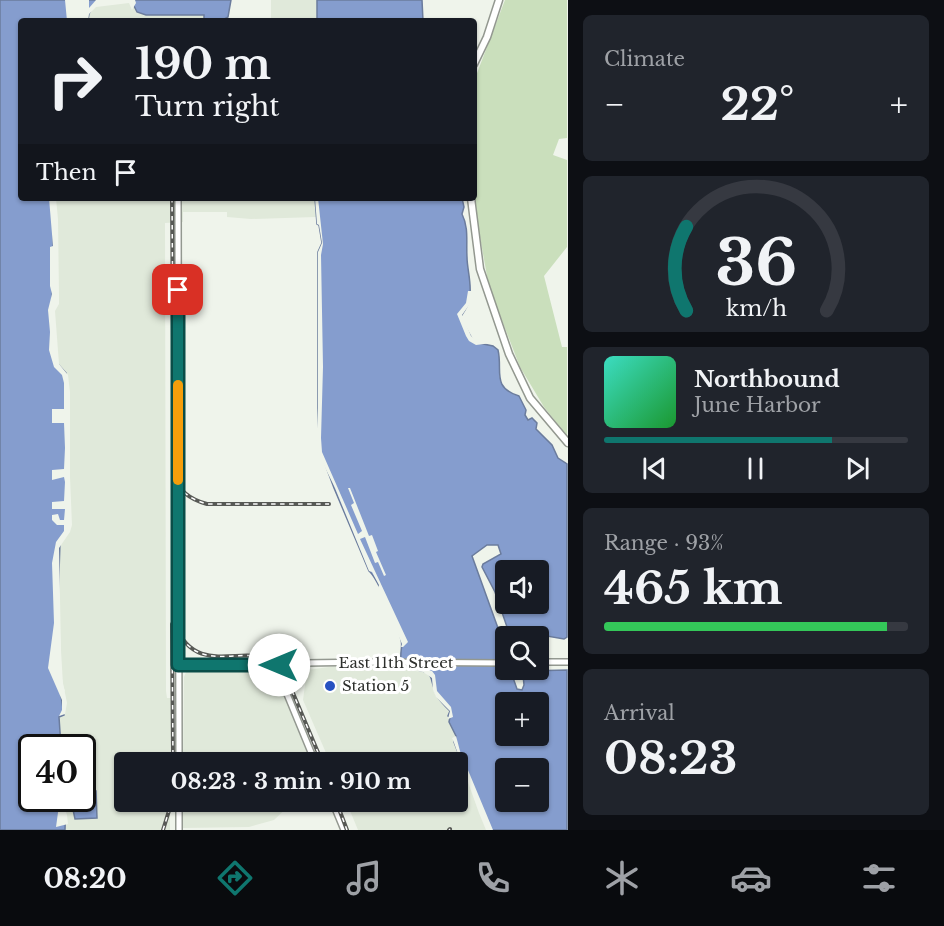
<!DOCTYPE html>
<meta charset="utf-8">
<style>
:root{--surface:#171b24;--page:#20242c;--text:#f1f3f6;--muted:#9ea1a6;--line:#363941;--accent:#0f766e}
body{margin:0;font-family:"Libre Baskerville",serif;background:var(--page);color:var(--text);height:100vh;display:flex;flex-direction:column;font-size:22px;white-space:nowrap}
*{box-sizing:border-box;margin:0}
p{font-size:20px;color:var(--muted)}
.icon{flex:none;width:33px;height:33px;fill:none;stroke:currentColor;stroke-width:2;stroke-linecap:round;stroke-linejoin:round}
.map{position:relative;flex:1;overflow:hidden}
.drawer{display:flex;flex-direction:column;gap:15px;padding:15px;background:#0d0f14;width:376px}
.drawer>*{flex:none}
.banner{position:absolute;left:18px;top:18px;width:459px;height:183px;border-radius:6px;box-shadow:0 2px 4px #0004;background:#171b24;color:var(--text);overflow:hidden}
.controls{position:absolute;left:495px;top:560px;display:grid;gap:12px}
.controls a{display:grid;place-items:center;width:54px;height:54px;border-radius:6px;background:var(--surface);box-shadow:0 2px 4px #0004;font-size:30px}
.speed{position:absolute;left:18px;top:734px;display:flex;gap:12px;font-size:30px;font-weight:700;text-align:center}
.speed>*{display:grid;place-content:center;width:78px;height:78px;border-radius:50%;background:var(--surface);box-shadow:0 2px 4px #0004;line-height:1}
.speed .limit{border:3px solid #111;border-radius:9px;background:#fff;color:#111}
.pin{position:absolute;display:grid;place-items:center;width:51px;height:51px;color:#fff;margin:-26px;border-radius:12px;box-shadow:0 3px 9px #0006}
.me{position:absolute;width:66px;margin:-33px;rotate:270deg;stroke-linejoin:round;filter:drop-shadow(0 0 4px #0008)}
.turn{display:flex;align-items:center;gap:21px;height:126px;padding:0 18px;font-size:27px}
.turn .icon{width:78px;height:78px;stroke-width:2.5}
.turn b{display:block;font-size:42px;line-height:51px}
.then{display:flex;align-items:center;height:57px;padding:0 18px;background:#0003;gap:12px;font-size:22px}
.big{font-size:45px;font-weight:800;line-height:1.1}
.drawer .widget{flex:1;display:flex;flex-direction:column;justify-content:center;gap:9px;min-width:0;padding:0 21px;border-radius:9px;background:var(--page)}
.drawer .dial{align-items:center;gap:0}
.dial svg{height:156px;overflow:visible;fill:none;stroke:var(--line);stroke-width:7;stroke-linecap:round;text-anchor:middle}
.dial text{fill:var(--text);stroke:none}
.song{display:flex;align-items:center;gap:18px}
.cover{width:72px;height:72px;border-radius:9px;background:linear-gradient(135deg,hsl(170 70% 55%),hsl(130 70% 35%))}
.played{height:6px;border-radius:3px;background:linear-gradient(90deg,var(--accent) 75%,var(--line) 75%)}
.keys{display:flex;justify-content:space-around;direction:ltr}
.heat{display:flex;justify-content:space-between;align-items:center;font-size:33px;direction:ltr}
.charge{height:9px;border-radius:4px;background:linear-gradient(90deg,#34c759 93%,var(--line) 0)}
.trip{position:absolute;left:114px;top:752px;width:354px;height:60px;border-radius:6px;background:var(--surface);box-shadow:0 2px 4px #0004;font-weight:800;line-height:60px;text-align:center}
.tab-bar{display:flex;height:96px;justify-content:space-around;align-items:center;background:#090b0e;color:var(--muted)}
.tab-bar .icon{width:42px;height:42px}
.tab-bar .on{color:var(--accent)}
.tab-bar b{font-size:27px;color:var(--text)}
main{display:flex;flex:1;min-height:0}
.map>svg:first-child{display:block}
.built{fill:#e0e9da}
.green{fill:#cadfbc}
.water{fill:#859dce;stroke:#6b7c9d;stroke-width:1.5;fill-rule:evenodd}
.pier{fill:#eff4eb}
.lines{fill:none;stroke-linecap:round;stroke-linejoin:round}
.minor-casing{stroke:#939890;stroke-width:8}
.major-casing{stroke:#939890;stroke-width:9}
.minor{stroke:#fff;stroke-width:5}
.major{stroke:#fff;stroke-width:6}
.rail-casing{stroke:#575955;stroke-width:4}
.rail{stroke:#fff;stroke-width:1.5;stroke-dasharray:4.5;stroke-linecap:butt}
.route-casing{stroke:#0a4d48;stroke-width:15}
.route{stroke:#0f766e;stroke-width:10}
.slow{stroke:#f59e0b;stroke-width:10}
.poi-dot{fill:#2752c1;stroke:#fff;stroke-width:2}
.labels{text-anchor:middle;stroke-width:6;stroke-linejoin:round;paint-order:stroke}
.street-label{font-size:15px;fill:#2d2f2c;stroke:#fff}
.poi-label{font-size:15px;fill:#2d2f2c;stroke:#fff;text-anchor:start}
</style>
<main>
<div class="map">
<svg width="568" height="830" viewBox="0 0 568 830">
<rect width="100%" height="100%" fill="#eff4eb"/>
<g class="built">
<polygon points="129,0 146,15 204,15 204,21 69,21 89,14 94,4"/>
<rect x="271" y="0" width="56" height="21"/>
<polygon points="54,198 315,198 316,217 251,219 227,217 227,212 183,212 183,222 165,223 166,691 167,698 171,698 170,762 124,762 124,801 170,801 170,830 65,830 66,798 82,798 82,747 61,747 60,739 59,716 62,693 65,691 63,685 60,633 57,363 42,274"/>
<polygon points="405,665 427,672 433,679 437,696 450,711 449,719 456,736 454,742 488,830 358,830 346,801 458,801 458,762 330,762 303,700 307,670 336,666"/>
<polygon points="190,669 268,671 278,681 311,762 183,762 184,677 186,672"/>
<polygon points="183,801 294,801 274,820 249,827 183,828"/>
</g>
<polygon class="green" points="505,0 567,0 567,138 559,139 553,155 567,160 567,247 544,276 562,347 567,347 567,436 544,407 520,367 489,287 473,198 474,81"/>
<g class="water">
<polygon points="0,0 129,0 94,4 89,14 88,20 21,21 21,198 54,198 52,310 57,363 66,373 69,527 60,542 56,663 64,715 59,717 61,747 32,747 32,798 66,798 65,830 0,830"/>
<polygon points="131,0 231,0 228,17 221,21 204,21 204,15 146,15 137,12"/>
<polygon points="317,0 422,0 423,21 317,21"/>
<path d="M 315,198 L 462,198 L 464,207 L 462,214 C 469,228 466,242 467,257 C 467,270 473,287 469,301 C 468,306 463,313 460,318 L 474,342 L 493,346 L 498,350 C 503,371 491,387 519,396 L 526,410 L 525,415 L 528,420 L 532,418 L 537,423 L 536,429 L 552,445 L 558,458 L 567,464 L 567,637 L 564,639 L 547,636 L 545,640 L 539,641 L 538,636 L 514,636 L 507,627 L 495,592 L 482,567 L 483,564 L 501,554 L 498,545 L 487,545 L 472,556 L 503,642 L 505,651 L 506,669 L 510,669 L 517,689 L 522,690 L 524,685 L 523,675 L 527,671 L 567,670 L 567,830 L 488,830 L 454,742 L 456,736 L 449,722 L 450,717 L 448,716 L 450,711 C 446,707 440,701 437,696 C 427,675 438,672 409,669 L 401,658 C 400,652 403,645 401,640 C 399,628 377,577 369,571 L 334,488 L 318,445 L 318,252 L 322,243 L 319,225 L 317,224 ZM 506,570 L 538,570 L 538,603 L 506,603 ZM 506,702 L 538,702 L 538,735 L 506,735 ZM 506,768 L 538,768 L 538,801 L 506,801 Z"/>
<polygon points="83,791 96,791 97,818 75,819 72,805 74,798 82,798"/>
</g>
<g class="pier">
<polygon points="65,0 89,0 89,8 96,0 135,0 136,3 132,10 129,3 96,7 89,14 88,21 67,21"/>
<polygon points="49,198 56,198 58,219 59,295 59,304 55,311 59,364 68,375 70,392 70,477 72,525 70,532 59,548 61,649 59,663 67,703 65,714 59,716 62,710 62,700 48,668 54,623 52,563 56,542 64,531 64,525 57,525 52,520 52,515 58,514 60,520 64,520 65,509 52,509 52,502 64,501 65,482 64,477 52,480 52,470 64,469 65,448 64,423 52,423 52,409 64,409 64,383 62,375 54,367 49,350 50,332 48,310 52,294 50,286 50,247 53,246"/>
<polygon points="315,198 318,198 323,244 321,255 323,367 321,438 322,452 358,534 362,531 351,505 354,503 348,488 350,488 369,536 372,535 378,551 376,552 386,575 384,576 378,562 375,563 365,537 360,539 408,642 403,647 401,647 402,644 378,588 379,585 372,572 369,571 335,488 316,449 318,408 318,252 322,243 319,225 317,224"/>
<polygon points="468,291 472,291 472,301 462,315 471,336 475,339 492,343 476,345 469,341 466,336 457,314 466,303"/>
<polygon points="425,669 432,671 435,675 437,691 451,707 453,717 448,719 450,711 436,697 433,690 432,678 423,672 408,670"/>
<polygon points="456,736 460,751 493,830 486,830 479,813 453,740 452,738"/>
<polygon points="60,798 67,798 66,806 68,824 56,827"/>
</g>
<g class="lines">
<defs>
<g id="minor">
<polyline points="178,198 179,762"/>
<polyline points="538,662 568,662"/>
<polyline points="178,665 372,662 506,663"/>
<polyline points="275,665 315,762"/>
<polyline points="179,801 179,830"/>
<polyline points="332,801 344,830"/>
</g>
<g id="major">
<polyline points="474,64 487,37 499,0"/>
<polyline points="471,198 480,269 509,354 530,398 568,443"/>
</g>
</defs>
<use href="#minor" class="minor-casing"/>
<use href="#major" class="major-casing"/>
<use href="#minor" class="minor"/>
<use href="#major" class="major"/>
<defs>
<g id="rail">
<path d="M 172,198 L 175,625 C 200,687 260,630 285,674 L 322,762"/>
<path d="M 175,477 C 179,492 192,500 207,504 L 329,504"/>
<polyline points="172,624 173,762"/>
<polyline points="336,801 347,830"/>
<polyline points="163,830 172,801"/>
<polyline points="449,830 450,829"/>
</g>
</defs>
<use href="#rail" class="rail-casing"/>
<use href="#rail" class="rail"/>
</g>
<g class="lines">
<defs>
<polyline id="route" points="178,290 178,665 279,665"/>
</defs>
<use href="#route" class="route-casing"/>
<use href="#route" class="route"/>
<polyline class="slow" points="178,385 178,480"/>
</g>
<circle class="poi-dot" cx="330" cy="686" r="6"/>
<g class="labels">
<g class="street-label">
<text x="396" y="668">East 11th Street</text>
</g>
<g class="poi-label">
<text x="342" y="691">Station 5</text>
</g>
</g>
</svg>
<div class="controls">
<a><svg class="icon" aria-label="sound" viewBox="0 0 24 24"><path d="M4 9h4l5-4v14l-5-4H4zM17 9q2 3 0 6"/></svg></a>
<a><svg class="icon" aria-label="search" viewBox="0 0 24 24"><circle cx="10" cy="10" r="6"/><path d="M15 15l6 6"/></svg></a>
<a>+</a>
<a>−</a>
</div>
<div class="speed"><div class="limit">40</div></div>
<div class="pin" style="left:178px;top:290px;background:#d93025"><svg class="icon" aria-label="arrive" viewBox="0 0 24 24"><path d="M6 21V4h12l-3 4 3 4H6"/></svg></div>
<svg class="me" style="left:279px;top:665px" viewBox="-20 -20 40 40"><circle r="19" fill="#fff"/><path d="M0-13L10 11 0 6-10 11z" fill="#0f766e"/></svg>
<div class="trip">08:23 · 3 min · 910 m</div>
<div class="banner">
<div class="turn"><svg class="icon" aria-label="right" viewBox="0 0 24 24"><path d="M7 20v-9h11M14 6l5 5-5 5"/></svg><div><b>190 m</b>Turn right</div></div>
<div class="then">Then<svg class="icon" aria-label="arrive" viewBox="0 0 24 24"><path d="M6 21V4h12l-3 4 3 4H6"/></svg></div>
</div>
</div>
<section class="drawer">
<div class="widget"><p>Climate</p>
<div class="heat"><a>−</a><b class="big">22°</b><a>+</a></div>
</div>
<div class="widget dial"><svg viewBox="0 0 100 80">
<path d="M14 69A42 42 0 1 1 86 69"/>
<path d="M14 69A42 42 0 0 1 14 26" stroke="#0f766e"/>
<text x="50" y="56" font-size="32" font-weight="700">36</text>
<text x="50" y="72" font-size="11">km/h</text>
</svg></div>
<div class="widget">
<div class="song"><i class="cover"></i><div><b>Northbound</b><p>June Harbor</p></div></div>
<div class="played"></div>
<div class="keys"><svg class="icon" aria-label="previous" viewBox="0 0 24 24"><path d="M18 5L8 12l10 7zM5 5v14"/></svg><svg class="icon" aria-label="pause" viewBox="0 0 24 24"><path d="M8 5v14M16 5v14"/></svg><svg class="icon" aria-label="next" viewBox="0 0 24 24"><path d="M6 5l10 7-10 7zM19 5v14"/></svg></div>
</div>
<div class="widget"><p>Range · 93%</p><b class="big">465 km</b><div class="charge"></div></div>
<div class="widget"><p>Arrival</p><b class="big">08:23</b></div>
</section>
</main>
<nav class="tab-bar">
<b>08:20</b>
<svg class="icon on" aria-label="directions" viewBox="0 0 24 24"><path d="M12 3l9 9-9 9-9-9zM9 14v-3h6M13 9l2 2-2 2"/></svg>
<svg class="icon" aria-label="music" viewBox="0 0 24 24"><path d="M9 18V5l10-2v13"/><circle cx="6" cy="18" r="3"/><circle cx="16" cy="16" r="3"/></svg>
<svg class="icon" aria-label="phone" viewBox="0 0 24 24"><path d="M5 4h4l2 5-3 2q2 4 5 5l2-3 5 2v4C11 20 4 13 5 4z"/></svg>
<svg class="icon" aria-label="climate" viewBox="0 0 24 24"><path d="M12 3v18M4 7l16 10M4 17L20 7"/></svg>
<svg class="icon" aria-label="car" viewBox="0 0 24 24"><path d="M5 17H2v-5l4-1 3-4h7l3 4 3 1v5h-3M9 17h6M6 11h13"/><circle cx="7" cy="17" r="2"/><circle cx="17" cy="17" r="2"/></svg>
<svg class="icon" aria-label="filters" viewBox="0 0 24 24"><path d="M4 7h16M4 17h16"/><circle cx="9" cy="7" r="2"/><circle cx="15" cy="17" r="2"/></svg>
</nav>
